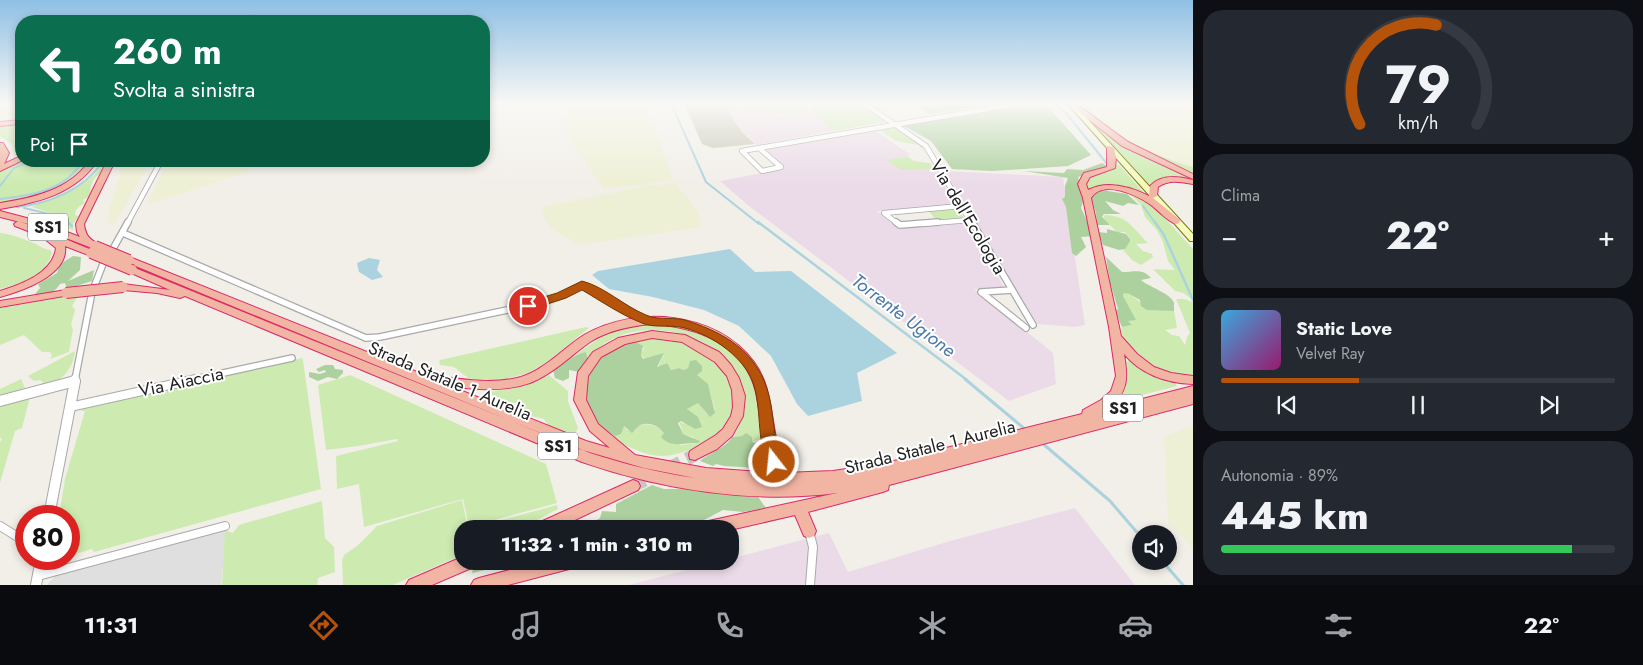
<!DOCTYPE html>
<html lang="it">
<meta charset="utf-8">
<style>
:root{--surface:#171b24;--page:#242831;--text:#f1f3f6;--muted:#9ea1a6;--line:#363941;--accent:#b45309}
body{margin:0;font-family:Jost,sans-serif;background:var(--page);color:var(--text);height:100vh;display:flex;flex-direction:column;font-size:19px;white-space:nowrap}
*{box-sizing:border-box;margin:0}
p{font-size:16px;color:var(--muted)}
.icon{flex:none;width:28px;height:28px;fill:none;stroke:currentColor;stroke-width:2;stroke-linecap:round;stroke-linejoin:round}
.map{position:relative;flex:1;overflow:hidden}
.details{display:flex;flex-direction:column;gap:10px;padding:10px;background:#0d0f14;width:450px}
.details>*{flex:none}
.guide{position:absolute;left:15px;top:15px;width:475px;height:152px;border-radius:20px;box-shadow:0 2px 8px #0003;background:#0b6e4f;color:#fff;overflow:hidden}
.fabs{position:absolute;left:1132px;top:525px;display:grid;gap:10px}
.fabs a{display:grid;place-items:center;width:45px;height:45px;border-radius:50%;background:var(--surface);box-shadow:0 2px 8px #0003;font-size:25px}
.speed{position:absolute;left:15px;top:505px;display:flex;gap:10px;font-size:25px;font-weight:700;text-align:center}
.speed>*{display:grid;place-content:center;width:65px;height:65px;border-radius:50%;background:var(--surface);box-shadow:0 2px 8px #0003;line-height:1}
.speed .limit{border:8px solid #d22;background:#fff;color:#111}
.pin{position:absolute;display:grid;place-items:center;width:42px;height:42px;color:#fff;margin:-21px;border:2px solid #fff;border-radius:50%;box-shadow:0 1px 5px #0007}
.me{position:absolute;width:55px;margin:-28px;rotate:344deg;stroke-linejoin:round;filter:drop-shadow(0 0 4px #0008)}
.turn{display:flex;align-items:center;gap:18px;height:105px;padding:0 15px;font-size:22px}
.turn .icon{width:65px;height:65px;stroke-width:2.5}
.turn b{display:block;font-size:35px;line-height:42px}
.then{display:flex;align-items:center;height:48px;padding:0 15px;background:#0003;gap:10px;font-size:19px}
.big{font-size:38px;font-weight:800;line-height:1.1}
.details .card{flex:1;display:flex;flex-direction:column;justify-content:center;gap:8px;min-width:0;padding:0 18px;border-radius:20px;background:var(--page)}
.details .dial{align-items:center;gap:0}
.dial svg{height:130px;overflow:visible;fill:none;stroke:var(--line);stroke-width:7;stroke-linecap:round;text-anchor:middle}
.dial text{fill:var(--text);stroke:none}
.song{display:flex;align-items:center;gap:15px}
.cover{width:60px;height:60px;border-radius:8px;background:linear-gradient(135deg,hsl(200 70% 55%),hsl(320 70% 35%))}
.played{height:5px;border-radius:2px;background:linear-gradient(90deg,var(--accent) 35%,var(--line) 35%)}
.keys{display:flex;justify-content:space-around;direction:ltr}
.heat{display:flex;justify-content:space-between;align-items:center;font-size:28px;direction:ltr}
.charge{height:8px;border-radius:4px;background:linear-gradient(90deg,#34c759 89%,var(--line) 0)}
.trip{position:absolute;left:454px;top:520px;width:285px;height:50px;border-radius:20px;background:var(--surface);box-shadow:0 2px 8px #0003;font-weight:800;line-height:50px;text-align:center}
.dock{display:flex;height:80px;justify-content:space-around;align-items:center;background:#090b0e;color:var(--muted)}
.dock .icon{width:35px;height:35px}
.dock .selected{color:var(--accent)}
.dock b{font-size:22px;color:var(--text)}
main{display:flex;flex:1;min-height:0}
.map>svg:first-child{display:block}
.residential{fill:#e0dfdf}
.industrial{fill:#ebdbe8}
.construction{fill:#c7c7b4}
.farmland{fill:#eef0d5}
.grass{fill:#cdebb0}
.forest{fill:#add19e}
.water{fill:#aad3df}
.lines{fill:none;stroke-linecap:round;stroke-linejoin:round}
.stream-far2{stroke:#aad3df;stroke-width:2}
.stream-far1{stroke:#aad3df;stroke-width:2.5}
.stream{stroke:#aad3df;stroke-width:3}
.trunk-tunnel{stroke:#c8c6c1;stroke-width:13;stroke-dasharray:13 7;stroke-linecap:butt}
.minor-far2-casing{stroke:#a9a9a9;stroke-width:6}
.minor-far1-casing{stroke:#a9a9a9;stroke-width:8}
.minor-casing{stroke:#a9a9a9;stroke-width:10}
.tertiary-casing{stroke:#a9a9a9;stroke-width:12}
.secondary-casing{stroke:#707d05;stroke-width:2}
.trunk-casing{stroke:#dc2a67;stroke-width:2}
.minor-far2{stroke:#fff;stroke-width:4.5}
.minor-far1{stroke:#fff;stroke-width:5.5}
.minor{stroke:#fff;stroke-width:8}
.tertiary{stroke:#fff;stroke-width:10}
.secondary{fill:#f7fabf;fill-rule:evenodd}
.trunk{fill:#f2b4a3;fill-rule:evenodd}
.trunk-bridge-casing{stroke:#dc2a67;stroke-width:12;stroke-linecap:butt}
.trunk-bridge{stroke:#f2b4a3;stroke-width:10}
.route{fill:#b45309;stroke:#753606}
.labels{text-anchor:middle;stroke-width:4;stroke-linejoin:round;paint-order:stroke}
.shield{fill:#fff;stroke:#646464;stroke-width:1}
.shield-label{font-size:16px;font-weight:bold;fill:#222}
.street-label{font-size:18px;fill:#222;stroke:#fff}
.water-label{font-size:19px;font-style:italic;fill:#4a7aab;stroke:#fff}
</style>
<main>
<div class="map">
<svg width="1193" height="585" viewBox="0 0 1193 585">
<rect width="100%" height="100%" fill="#f2efe9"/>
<polygon class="residential" points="227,529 221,585 47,585 56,575"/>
<g class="industrial">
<polygon points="728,109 767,110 772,114 814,112 833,131 757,145 743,132"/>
<polygon points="873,129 911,155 889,160 902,170 935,168 956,205 877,211 898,228 966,223 1004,287 974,289 1053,353 1056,384 1009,401 749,206 720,181 784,169 763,149"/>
<polygon points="945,171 1063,177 1085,325 1075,327 1037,324"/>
<polygon points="1075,508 1135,585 629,585 721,561 730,561 730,559 829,533 848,572 950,541"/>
</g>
<polygon class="construction" points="684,103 740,103 740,105 727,109 742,132 755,144 713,148 702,144"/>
<g class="farmland">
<polygon points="21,103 21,117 0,119 0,104"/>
<polygon points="568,103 645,103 673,179 643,185 603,188 566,132"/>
<polygon points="1085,103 1193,103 1193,167 1159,155 1122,137 1104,124"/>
<polygon points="124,161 150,161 115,224 110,225 107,220 110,207"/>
<polygon points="167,161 251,161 247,172 147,205"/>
<polygon points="675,183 698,211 701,227 579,245 552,229 543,216 542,207 641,187"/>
<polygon points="1193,426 1193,548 1168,523 1164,436"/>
</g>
<g class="grass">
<polygon points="742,103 761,105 767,103 770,106 784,103 860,103 885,122 833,131 805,103 808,112 773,114 767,110 729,109 744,106"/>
<path d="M 1080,103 L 1085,103 C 1111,137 1152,155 1193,167 L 1193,175 L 1133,147 L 1088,113 Z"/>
<polygon points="21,123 21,153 15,156 13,145 0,136 0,125"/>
<polygon points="895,127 918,142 930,160 919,145 896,141 877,128"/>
<polygon points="1101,132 1193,178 1193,181 1164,179 1149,184"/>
<polygon points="875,152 888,160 907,156 914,161 930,163 934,169 901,170"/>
<path d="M 21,159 L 21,161 L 89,161 C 78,190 26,199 0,205 L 0,171 Z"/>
<path d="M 104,161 L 106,161 L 101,169 L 102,173 C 91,178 91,186 90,196 L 83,200 L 85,203 C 80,206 75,208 75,215 L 81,217 L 73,223 L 73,230 L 68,228 L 60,216 L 32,207 C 54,194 92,188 104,161 Z"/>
<polygon points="1115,164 1119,165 1146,195 1100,186 1088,190 1085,188 1087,178 1111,171"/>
<polygon points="1130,194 1152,204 1193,249 1193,300 1183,293 1175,291 1153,269 1175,270 1168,261 1163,242 1157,230 1145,217 1141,205"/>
<polygon points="958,209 964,218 936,220 929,211"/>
<path d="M 1105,215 C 1129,216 1133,229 1148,243 L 1136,244 L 1143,251 L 1152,254 L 1153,257 L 1141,265 L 1132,260 L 1123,250 L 1132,240 L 1125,232 L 1117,232 L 1103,218 Z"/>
<path d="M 0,233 C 11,234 21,238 31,242 C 39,244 41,249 50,250 L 52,252 C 48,275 19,284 0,289 Z"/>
<path d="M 1124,293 C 1132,294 1135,299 1142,303 C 1150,308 1165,311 1174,311 L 1177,328 L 1165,330 L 1172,335 L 1179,336 L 1185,345 L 1187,337 L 1190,333 L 1176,299 L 1184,299 L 1193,302 L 1193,376 C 1180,377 1166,375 1154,369 C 1143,362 1118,341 1122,327 L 1132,325 L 1127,321 L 1131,314 L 1123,296 Z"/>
<polygon points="72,296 77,298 72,306 75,310 71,324 73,329 69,352 50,359 52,355 50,352 42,352 24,335 0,345 0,308"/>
<path d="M 642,324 C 678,322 722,336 745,367 C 759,386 758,415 760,438 L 752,442 L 742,436 L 734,436 C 784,351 640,292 588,359 L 587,353 L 575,355 L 608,333 Z"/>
<polygon points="586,327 589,328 544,364 528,373 503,380 486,381 468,378 454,367 440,365 439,362 440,360"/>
<path d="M 656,338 C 667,339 679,339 689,345 C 742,371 756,425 692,449 C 673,456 661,459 641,452 C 630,447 619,444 611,435 L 613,436 L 624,426 L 627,430 L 635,431 L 640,425 C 657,421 668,436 680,445 L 698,443 L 693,437 L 683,434 L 679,421 L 684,424 L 692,413 L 688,412 L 688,407 L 698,403 L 707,414 L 715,409 L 710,392 L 689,364 L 688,368 L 684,370 L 679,368 L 671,370 L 666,363 L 658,367 L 664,354 L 645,360 L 641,354 L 644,348 L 636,342 L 627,343 Z"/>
<path d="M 75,351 C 73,369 62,384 41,384 L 43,382 L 40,380 L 34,381 L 28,376 Z"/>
<polygon points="302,358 303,360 321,489 94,552 92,549 69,556 69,516 59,516 65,479 85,411 81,411 84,406"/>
<polygon points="1129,361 1175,383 1177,386 1119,401 1116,399 1126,382 1126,362"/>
<polygon points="350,375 546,464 557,503 469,527 463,499 364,527 359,484 337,489 336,456 398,441 397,439 359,446 326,450 318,385"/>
<polygon points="549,375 568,391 568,401 578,428 574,436 548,425 544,419 527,415 521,404 501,401 485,393 527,385"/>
<polygon points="21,379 25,388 0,397 0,389"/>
<polygon points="27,397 30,397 22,428 15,431 0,483 0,442 2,439 0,438 0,406"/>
<polygon points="462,500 468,529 462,529 462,555 393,585 343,585 342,560 344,555 357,546 377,526"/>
<polygon points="322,501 325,538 334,547 335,572 318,578 317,585 222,585 225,530 233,533 239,525"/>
<polygon points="557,505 558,509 520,529 469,529"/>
</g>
<g class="forest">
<polygon points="915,103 991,103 992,104 930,114"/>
<polygon points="1026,103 1042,103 1050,109 1091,155 1068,166 992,171 952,169 931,141 902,125"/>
<polygon points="1102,163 1109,167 1078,177 1084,198 1081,208 1094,236 1081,237 1086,247 1076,256 1072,253 1066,207 1062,199 1065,197 1065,186 1068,178 1024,171 1064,173 1067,169 1083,170"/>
<polygon points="1101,190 1127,194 1139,205 1128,203 1123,206 1105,201 1113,210 1121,214 1104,214 1102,217 1110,225 1097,225 1096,213 1091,196"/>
<polygon points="1107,229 1126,234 1131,240 1125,249 1119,250 1103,245 1098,232 1107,233"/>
<path d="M 73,256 L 81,257 L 80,270 L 68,281 L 94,270 L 92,281 L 67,289 L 65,283 L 60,284 C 55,292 47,297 35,294 L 40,288 L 38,284 L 57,273 L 60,264 Z"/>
<path d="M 1106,257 L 1122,272 C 1134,272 1143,268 1151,278 L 1141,280 C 1149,287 1172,294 1174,303 C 1174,305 1174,308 1174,311 L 1147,310 L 1141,306 L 1140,300 L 1129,294 L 1124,293 L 1123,296 L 1136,320 L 1128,321 L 1132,325 L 1122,327 L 1115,311 L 1118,309 L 1110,282 Z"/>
<path d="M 636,342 L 643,346 L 641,355 L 643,359 L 664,353 L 657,367 L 667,363 L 671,370 L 679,368 L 684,370 L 688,368 L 690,361 L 696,360 L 702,366 L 702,371 L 697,375 L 708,384 L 715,413 L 710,417 L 698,403 L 687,409 L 698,417 L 702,427 L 695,429 L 681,421 L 678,423 L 683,434 L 700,441 L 698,443 C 685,442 671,449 661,437 L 664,433 C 658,425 648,422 640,425 L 632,433 L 624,426 L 621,434 L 615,436 L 599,426 L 584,399 C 587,392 585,388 587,380 C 593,359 613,343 636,342 Z"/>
<path d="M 586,352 L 588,359 L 579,372 L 569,370 L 569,378 L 563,381 L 555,378 L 553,370 C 564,363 573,355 586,352 Z"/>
<polygon points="325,365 333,365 335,369 343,370 343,373 337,379 328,377 318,381 309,377 309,372 320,374 326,372 325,370 319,372 316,369"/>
<path d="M 746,433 L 752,437 L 752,442 L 758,444 L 762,455 L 768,460 L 768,463 L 771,463 L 773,469 L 724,466 L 716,464 L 713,466 L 700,461 C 708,454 728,446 732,437 L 742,436 Z"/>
<polygon points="652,485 664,489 686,489 758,497 766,508 743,512 723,510 700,522 670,529 562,529 581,520 591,523 600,518 602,511 616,512 616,504"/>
<polygon points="489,561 524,561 472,573 473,569"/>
</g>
<g class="water">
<polygon points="730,249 755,272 791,271 897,353 857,373 862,401 808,416 797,404 771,356 739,326 704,310 653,297 609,289 592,275 598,271"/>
<polygon points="369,258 380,260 377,270 383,277 372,280 359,272 357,263"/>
</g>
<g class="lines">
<g class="stream-far2">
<polyline points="671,103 706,182 759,224"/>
<polyline points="1053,103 1066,113 1108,165"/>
<polyline points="0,186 14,168 31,161"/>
<path d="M 0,199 C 30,196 67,190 82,161"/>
<polyline points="1143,206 1156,224"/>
<path d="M 17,207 C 49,204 85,189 103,161"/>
<polyline points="24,208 62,217 69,224"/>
</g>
<g class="stream-far1">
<polyline points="68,222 72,226"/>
<polyline points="758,222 967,380"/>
<polyline points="1155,222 1164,235 1193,300"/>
</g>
<g class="stream">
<polyline points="965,379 1026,430"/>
<polyline points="1042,443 1110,501 1141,537"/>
<polyline points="1162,561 1183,585"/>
</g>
<polyline class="trunk-tunnel" points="633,486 695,455"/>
<defs>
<g id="minor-far2">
<polyline points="865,104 926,146 972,224"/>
<polygon points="759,148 781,167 762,171 742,151"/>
<polyline points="759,148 1022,103"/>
<polyline points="127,224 161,161"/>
<polyline points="898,224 884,213 961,206"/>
<polyline points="921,224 970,220"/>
</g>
<g id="minor-far1">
<polyline points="896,222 900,225 938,222"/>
<polyline points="972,222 1033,325"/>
<polyline points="123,233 366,338 380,337 540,303 561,296 582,285 646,320"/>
<polyline points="114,247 128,222"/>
<polyline points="94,287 103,264"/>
<polyline points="1012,290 981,292 1026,328"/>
<polyline points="75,380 92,292"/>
<polyline points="191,380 292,358"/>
</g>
<g id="minor">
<polyline points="75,381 75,379"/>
<polyline points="70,407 196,379"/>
<polyline points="0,526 26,542"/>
<polyline points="809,531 813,547 810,585"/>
<polyline points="38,576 225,526"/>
</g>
<g id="tertiary">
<polyline points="0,401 75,381 49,516"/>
<polyline points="36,585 41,559"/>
</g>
<polygon id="secondary" points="1067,103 1073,103 1193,234 1193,241 1190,241"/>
<g id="trunk">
<polygon points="1068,103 1075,103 1128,142 1193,174 1193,179 1122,146"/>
<polygon points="21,120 21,124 0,126 0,122"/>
<polygon points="0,143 3,143 9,153 4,164 21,156 21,161 0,171"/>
<path d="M 1107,146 L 1110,146 L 1114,148 L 1116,157 L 1115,168 L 1090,177 L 1086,184 L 1088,190 C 1107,180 1131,187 1149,196 L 1150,186 C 1161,174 1178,176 1193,180 L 1193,184 C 1181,182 1169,179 1158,187 L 1157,196 L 1153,198 L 1179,219 L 1180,221 L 1179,223 L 1176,224 C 1167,221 1159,211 1151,205 C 1137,195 1103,179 1091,198 L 1121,336 L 1137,354 L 1154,367 L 1171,373 L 1193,376 L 1193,384 C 1167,383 1142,375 1124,354 C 1128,378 1129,393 1107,408 L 1193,386 L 1193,404 L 889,485 L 888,490 L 883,492 L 808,512 L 816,531 L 814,536 L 809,538 L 804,536 L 795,515 L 730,530 L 697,529 L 699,524 L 704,522 L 837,493 C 752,504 663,490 582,462 L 185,296 L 180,298 L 157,293 L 123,290 L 118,287 L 123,284 L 170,290 L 129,272 L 127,270 L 132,267 L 135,268 L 590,453 C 624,464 659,473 695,478 L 644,468 L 579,449 L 126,262 L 124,260 L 126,258 L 132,258 L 427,376 L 431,375 C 460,379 492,385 521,377 C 546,369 563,348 584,335 C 636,305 716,311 754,362 C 776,391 769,435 786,470 L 784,473 L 833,471 L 886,463 L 1082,414 L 1083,410 L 1101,400 L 1111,391 L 1116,376 L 1109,327 L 1083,198 L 1078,184 L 1084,173 L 1107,167 ZM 652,324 C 696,327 744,343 756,392 C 762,421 761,446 774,473 L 706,468 L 635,455 L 598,424 L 586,400 L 588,376 L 601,357 L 625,344 L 652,338 L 682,342 L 715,362 L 727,376 L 732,390 L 733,407 L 731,416 L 723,429 L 716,435 L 690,451 L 689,455 L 690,459 L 695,460 L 717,449 L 732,436 L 743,416 L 745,396 L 739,378 L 731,365 L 723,356 L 719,352 L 685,335 L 652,331 L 618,338 L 593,352 L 578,372 L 574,400 L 590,431 L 610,448 L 586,441 L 450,386 C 476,390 504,392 530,383 C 553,374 570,356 590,342 C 609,330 630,326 652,324 Z"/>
<path d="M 89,161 L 97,161 C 76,194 36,203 0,209 L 0,203 C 32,198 70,190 89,161 Z"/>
<path d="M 107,161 L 115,161 L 84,224 C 86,238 90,238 100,246 L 98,248 L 92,248 L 32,225 L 0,217 L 0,211 L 38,221 L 80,237 L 77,232 L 76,224 Z"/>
<path d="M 18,221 L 44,230 L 94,251 L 96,253 L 91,256 L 65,246 C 69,275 22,291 0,297 L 0,291 C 22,284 53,273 56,248 L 41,236 L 15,226 L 14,224 Z"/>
<polygon points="66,290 70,291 71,293 70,295 0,307 0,301"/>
<polygon points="633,480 638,482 640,486 638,490 556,529 534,529 536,524"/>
<polygon points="462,557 462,561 478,561 476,566 432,585 406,585 409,580"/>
<polygon points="544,561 580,561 578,566 573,568 508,585 471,585 474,580 479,578"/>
</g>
</defs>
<use href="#minor-far2" class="minor-far2-casing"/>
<use href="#minor-far1" class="minor-far1-casing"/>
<use href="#minor" class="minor-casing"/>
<use href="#tertiary" class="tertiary-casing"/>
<use href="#secondary" class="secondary-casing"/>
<use href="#trunk" class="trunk-casing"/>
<use href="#minor-far2" class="minor-far2"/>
<use href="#minor-far1" class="minor-far1"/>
<use href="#minor" class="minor"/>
<use href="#tertiary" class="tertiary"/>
<use href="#secondary" class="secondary"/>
<use href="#trunk" class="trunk"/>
<defs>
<g id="trunk-bridge">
<polyline points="95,246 129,260"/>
<polyline points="91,253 132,270"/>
<polyline points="66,293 123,287"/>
</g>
</defs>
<use href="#trunk-bridge" class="trunk-bridge-casing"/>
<use href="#trunk-bridge" class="trunk-bridge"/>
</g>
<linearGradient id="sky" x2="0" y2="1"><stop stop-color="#8fc0e4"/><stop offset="0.56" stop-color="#f9f8f5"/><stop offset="1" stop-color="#f9f8f5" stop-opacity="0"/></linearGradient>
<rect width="1193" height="185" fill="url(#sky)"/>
<path class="route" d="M 582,281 C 605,287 624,306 646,315 C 659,321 675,316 688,321 C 731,335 763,357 771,405 C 774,425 775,442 781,462 L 779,466 L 774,468 L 769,466 C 755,439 763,408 752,380 C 741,354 707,332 680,327 C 668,325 653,328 642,323 C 621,315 601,301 582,290 L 566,298 L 528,310 L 522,306 L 524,303 L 557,293 Z"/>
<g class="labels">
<g class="shield">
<rect x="28" y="213.5" width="40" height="27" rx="4"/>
<rect x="1103" y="394.5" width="40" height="27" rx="4"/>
<rect x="538" y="432.5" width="40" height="27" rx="4"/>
</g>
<g class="shield-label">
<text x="48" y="233">SS1</text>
<text x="1123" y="414">SS1</text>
<text x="558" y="452">SS1</text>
</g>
<g class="street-label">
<text transform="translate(968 217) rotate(59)" y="6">Via dell'Ecologia</text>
<text transform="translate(450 381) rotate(23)" y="6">Strada Statale 1 Aurelia</text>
<text transform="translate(181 382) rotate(-12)" y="6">Via Aiaccia</text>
<text transform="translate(930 447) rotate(-14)" y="6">Strada Statale 1 Aurelia</text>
</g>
<g class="water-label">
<text transform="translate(904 315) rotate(37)" y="7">Torrente Ugione</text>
</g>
</g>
</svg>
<div class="fabs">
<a><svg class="icon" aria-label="sound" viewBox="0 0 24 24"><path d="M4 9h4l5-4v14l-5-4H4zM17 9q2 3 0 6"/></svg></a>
</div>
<div class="speed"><div class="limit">80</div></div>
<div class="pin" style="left:528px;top:306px;background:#d93025"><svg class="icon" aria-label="arrive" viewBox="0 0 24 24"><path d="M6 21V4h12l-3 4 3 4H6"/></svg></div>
<svg class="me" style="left:774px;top:462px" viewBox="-20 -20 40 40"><circle r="17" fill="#b45309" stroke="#fff" stroke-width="3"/><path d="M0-11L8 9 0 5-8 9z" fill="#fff"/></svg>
<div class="trip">11:32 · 1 min · 310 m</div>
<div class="guide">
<div class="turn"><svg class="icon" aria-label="left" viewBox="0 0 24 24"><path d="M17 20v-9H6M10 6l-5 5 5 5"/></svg><div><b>260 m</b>Svolta a sinistra</div></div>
<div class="then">Poi<svg class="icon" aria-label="arrive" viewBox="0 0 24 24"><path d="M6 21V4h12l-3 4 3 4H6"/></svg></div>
</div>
</div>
<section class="details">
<div class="card dial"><svg viewBox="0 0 100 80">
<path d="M14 69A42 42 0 1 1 86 69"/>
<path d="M14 69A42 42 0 0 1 61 8" stroke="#b45309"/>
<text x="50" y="56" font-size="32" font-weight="700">79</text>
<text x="50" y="72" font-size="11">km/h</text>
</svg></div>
<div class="card"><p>Clima</p>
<div class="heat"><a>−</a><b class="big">22°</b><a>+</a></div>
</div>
<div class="card">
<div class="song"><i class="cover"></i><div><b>Static Love</b><p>Velvet Ray</p></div></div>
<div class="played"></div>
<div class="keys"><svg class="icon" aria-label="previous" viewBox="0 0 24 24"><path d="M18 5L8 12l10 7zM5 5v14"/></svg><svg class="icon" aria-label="pause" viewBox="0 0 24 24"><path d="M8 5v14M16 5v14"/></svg><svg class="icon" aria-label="next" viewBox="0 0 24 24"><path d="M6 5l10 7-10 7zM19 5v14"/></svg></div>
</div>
<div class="card"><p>Autonomia · 89%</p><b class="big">445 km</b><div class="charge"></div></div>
</section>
</main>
<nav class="dock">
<b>11:31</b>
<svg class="icon selected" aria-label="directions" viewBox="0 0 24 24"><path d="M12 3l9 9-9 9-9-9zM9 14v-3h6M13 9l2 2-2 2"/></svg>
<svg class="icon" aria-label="music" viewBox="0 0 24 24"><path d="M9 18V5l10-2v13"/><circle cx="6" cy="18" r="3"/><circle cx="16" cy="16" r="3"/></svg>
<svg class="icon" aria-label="phone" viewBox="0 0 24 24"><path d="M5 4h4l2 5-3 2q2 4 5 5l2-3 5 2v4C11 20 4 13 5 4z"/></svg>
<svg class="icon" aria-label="climate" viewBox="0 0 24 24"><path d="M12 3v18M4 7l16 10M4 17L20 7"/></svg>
<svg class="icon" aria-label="car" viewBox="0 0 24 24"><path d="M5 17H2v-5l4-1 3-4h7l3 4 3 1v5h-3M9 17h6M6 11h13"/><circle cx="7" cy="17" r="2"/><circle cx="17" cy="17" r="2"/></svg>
<svg class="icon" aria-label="filters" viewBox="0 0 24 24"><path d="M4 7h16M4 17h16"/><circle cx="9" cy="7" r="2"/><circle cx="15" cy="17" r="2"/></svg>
<b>22°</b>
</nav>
